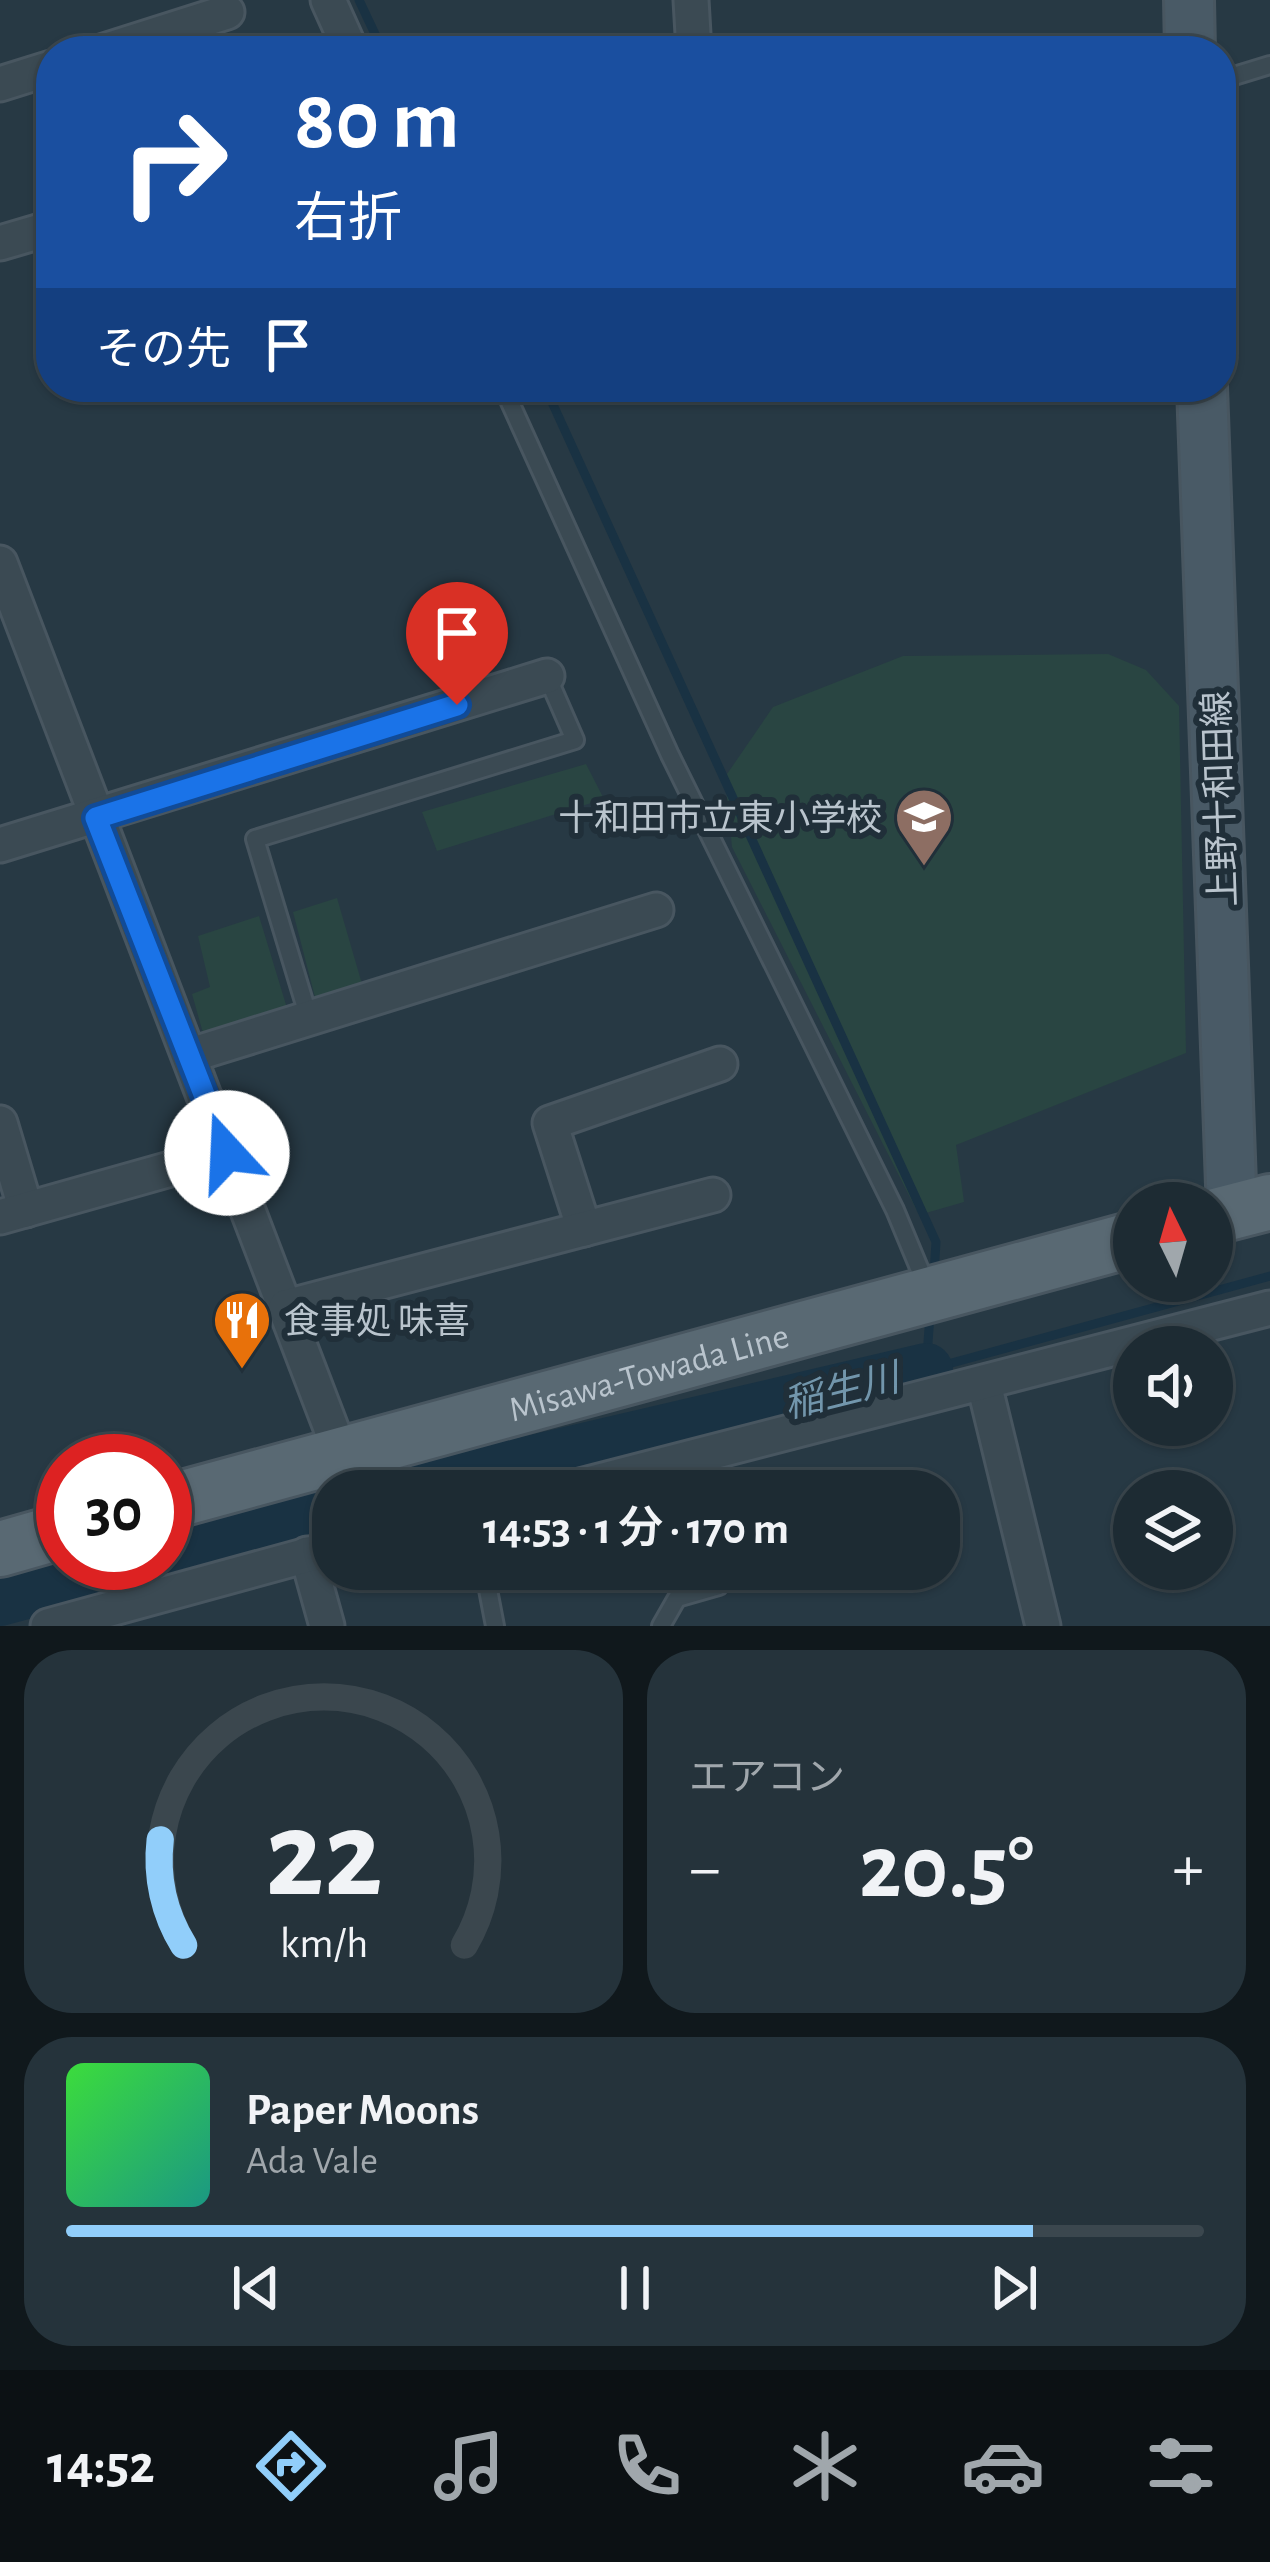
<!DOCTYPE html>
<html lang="ja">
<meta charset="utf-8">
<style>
:root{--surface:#1d2b33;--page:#25333b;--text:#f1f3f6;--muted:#a0a7ac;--line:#3b474e;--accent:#91cefa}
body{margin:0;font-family:"Alegreya Sans","Noto Sans JP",sans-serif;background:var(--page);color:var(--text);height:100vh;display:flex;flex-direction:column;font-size:45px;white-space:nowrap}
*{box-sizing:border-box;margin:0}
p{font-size:39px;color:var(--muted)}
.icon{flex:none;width:66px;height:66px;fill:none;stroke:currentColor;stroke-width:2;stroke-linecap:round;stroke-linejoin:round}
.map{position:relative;height:1626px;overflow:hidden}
.details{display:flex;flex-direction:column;gap:24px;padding:24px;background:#10181c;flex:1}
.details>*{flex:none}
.top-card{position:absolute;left:36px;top:36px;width:1200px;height:366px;border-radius:48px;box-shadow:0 3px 9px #0004,0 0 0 3px var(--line);background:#1a4fa0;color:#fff;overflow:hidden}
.needle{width:78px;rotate:355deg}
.fabs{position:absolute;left:1113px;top:1182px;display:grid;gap:24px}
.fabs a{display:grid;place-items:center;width:120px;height:120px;border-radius:50%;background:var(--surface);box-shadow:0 3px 9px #0004,0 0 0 3px var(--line);font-size:60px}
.speed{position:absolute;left:36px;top:1434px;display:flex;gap:24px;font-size:60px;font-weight:700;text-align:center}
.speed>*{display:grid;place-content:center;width:156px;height:156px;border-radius:50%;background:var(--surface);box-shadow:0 3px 9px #0004,0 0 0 3px var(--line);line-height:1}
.speed .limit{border:18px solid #d22;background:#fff;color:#111}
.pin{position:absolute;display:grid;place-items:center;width:102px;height:102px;color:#fff;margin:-123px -51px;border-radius:50% 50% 50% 0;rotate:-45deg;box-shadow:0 0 12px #0007}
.pin .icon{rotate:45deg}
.me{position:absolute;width:132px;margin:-66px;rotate:340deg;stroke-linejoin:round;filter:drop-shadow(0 0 9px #0008)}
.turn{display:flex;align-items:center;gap:42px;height:252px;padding:0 60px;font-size:54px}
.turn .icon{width:156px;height:156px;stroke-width:2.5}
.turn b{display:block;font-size:84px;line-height:102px}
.then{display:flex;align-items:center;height:114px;padding:0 60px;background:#0003;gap:24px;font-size:45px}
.big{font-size:90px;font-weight:600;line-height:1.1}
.details .tile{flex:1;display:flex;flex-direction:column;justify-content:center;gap:18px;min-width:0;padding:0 42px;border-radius:48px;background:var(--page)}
.details .dial{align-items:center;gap:0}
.dial svg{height:312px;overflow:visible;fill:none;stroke:var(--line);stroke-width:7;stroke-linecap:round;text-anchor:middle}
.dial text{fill:var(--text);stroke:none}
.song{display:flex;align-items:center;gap:36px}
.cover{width:144px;height:144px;border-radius:18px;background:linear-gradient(135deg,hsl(120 70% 55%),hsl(170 70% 35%))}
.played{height:12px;border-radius:6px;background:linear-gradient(90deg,var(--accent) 85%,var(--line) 85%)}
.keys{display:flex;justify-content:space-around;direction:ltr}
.heat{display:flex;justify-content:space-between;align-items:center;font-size:66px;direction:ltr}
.details .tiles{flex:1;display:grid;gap:24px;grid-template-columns:1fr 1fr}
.tile:last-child{grid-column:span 2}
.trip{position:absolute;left:312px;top:1470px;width:648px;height:120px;border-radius:48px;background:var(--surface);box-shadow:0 3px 9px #0004,0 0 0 3px var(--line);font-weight:600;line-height:120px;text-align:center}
.dock{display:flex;height:192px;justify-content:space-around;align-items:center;background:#0c1114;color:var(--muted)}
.dock .icon{width:84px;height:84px}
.dock .current{color:var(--accent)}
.dock b{font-size:54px;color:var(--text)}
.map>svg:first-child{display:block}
.garden{fill:#294542}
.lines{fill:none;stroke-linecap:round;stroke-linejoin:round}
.stream{stroke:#193243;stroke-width:9}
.river{stroke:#193243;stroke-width:54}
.lane-casing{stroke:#485660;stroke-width:22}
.street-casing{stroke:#485660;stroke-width:39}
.secondary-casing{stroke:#485660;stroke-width:54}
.primary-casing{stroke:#485660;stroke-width:60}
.lane{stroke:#3b4a53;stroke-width:16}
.street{stroke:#3b4a53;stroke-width:33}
.secondary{stroke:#495a66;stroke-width:48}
.primary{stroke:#596973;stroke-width:54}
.route-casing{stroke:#114b97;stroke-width:30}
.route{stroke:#1a73e8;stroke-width:21}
.labels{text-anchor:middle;stroke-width:12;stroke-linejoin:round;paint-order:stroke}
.street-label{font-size:36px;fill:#b9c4cd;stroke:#202f39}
.poi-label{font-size:36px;fill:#b9c4cd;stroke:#202f39;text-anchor:end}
.water-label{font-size:39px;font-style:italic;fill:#7296ac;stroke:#202f39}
</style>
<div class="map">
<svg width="1270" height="1626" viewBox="0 0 1270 1626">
<rect width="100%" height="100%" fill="#273944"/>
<g class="garden">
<polygon points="1108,654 1146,670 1179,706 1186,1053 956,1145 964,1202 919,1215 732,847 725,777 773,707 903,656"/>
<polygon points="586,764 604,799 437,851 422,812"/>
<polygon points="337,898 362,984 316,1001 293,912"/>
<polygon points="259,916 287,1008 203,1033 192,994 210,987 198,936"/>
</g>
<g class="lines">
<g class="stream">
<polyline points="359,0 383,51"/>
<polyline points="545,387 936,1242 934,1274"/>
<polyline points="930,1315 926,1370 1270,1276"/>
</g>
<g class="river">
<polyline points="409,1491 926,1370"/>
<polyline points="165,1555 333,1510"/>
<polyline points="0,1599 134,1563"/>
</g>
<defs>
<g id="lane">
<polyline points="1221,80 1270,65"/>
<polyline points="503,387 670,755 895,1210 927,1287"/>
<polyline points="309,1018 255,839 575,740 547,676"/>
<polyline points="694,1457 701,1491"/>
<polyline points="484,1569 495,1626"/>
<polyline points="661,1626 677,1598 719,1586 716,1569"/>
</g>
<g id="street">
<polyline points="328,0 351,51"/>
<polyline points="691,0 694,51"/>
<polyline points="104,51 227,12"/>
<polyline points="0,84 51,68"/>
<polyline points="0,243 51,228"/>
<polyline points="0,563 341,1454"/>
<polyline points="0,845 547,676"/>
<polyline points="191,1055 656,910"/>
<polyline points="0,1123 26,1210"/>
<polyline points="0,1217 227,1153"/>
<polyline points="584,1229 550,1123 720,1064"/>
<polyline points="286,1307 713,1195"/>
<polyline points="984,1384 1043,1626"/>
<polyline points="561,1491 1270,1308"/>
<polyline points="307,1554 327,1626"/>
<polyline points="48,1626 333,1548"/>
</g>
<g id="secondary">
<polyline points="1189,0 1190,51"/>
<polyline points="1202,387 1232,1212"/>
</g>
<g id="primary">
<polyline points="1212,1217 1270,1202"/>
<path id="s1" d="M 165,1503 L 1134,1239"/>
<polyline points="0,1549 63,1531"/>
</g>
</defs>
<use href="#lane" class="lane-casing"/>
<use href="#street" class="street-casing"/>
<use href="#secondary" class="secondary-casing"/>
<use href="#primary" class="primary-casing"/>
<use href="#lane" class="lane"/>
<use href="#street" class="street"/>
<use href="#secondary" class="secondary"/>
<use href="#primary" class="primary"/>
</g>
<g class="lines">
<defs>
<polyline id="route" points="227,1153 96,818 457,705"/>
</defs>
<use href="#route" class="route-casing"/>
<use href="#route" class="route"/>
</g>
<defs>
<symbol id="school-pin" viewBox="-11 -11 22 30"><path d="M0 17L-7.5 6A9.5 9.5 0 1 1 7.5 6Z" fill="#8d6e63" stroke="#202f39"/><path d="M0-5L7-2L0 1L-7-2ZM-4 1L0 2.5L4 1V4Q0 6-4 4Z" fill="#fff"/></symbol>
<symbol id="restaurant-pin" viewBox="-11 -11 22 30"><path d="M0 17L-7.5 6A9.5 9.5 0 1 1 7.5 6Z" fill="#e8710a" stroke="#202f39"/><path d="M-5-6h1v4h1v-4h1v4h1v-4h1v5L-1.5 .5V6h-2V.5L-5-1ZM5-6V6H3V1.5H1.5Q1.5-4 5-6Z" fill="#fff"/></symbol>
</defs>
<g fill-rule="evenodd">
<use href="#school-pin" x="891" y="784" width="66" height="90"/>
<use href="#restaurant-pin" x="209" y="1287" width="66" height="90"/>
</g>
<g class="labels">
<g class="street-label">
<text transform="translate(1219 799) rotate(-92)" y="13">上野十和田線</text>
<text dy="13" stroke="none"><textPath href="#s1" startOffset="501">Misawa-Towada Line</textPath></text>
</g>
<g class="poi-label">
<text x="882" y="830">十和田市立東小学校</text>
<text x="284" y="1333" text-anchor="start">食事処 味喜</text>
</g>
<g class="water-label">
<text transform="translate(841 1390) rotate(-14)" y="14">稲生川</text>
</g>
</g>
</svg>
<div class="fabs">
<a><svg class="needle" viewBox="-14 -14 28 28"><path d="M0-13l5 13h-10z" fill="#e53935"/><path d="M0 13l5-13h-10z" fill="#a0a7ac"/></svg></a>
<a><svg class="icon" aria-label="sound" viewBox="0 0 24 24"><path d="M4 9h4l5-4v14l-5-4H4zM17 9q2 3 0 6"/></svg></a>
<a><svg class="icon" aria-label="layers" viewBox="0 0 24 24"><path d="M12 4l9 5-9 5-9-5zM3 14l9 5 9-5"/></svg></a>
</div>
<div class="speed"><div class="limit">30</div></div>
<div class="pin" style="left:457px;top:705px;background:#d93025"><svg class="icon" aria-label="arrive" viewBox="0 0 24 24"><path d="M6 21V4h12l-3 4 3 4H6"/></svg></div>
<svg class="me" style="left:227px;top:1153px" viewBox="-20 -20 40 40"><circle r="19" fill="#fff"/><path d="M0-13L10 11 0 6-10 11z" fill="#1a73e8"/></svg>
<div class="trip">14:53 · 1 分 · 170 m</div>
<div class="top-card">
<div class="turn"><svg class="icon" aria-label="right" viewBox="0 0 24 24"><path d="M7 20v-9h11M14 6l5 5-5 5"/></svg><div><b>80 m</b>右折</div></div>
<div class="then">その先<svg class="icon" aria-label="arrive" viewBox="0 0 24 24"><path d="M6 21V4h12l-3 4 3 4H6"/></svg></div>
</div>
</div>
<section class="details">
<div class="tiles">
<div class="tile dial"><svg viewBox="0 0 100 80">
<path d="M14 69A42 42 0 1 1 86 69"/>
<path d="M14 69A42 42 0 0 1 8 42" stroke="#91cefa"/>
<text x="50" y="56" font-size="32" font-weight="700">22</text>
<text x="50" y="72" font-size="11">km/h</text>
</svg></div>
<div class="tile"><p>エアコン</p>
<div class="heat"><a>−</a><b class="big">20.5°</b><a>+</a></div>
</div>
<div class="tile">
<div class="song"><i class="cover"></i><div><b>Paper Moons</b><p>Ada Vale</p></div></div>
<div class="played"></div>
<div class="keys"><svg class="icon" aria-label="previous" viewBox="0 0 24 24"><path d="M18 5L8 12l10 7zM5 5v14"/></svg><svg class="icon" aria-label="pause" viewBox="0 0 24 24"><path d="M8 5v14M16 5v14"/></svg><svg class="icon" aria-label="next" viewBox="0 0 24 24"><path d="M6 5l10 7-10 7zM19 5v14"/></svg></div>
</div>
</div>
</section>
<nav class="dock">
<b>14:52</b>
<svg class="icon current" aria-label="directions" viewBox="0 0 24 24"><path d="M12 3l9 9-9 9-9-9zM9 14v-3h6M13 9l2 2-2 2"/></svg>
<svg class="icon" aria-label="music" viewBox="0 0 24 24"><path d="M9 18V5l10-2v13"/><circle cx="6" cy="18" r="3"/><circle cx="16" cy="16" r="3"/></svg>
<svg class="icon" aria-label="phone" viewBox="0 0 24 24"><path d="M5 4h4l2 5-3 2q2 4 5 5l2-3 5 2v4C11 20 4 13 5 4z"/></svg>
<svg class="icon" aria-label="climate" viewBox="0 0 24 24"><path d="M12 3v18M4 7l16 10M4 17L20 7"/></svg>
<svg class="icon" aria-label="car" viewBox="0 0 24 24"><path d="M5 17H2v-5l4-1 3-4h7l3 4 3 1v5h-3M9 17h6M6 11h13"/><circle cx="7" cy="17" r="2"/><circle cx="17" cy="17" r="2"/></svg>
<svg class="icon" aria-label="filters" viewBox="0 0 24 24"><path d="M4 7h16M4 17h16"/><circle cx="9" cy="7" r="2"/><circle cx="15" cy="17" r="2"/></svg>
</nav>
